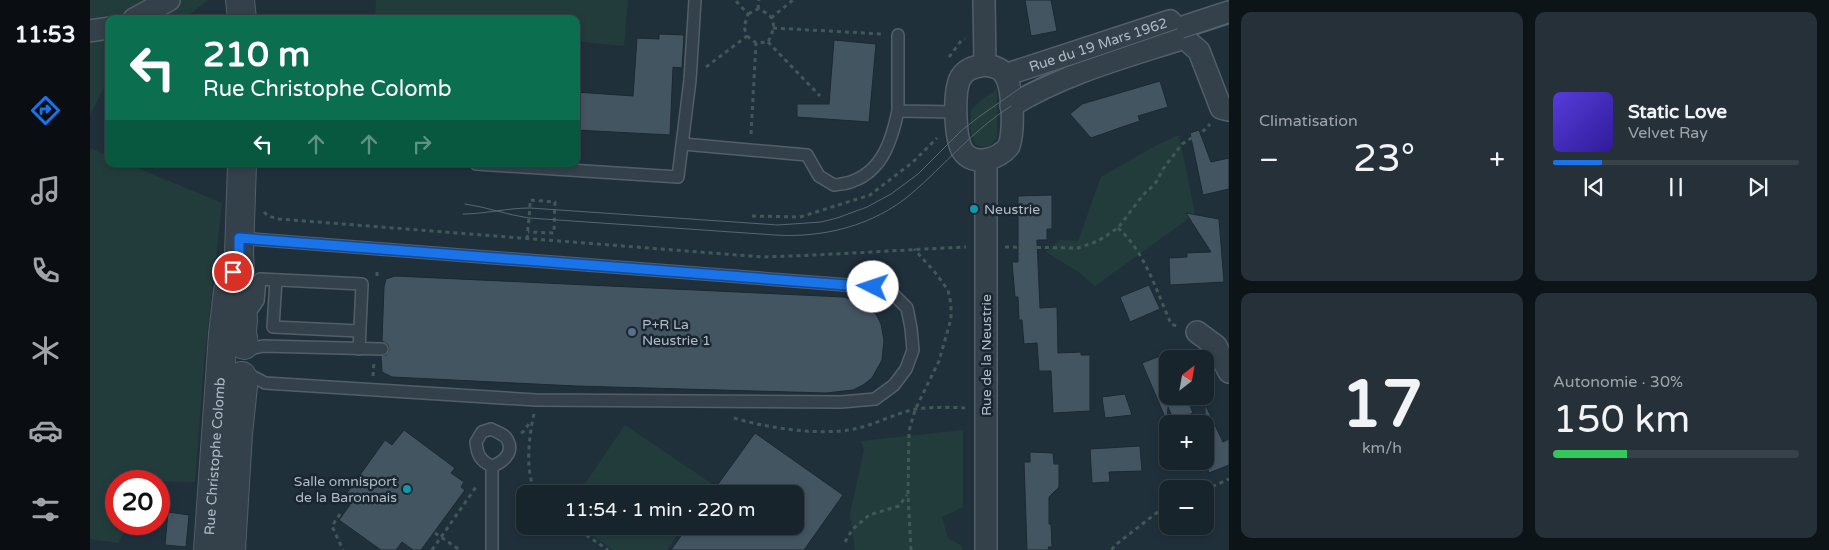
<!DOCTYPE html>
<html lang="fr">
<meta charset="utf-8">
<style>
:root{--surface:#18242c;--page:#253038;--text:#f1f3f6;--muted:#9fa4a9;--line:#364148;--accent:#1a73e8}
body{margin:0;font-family:"Varela Round",sans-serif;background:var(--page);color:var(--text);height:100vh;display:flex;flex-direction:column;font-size:19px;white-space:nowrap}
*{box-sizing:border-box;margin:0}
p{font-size:16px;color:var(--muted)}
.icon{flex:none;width:28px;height:28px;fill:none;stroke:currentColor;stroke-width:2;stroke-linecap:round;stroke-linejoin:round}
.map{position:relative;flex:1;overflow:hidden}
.panel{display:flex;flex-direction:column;gap:12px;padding:12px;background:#0d1418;width:600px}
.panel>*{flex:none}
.top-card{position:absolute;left:15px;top:15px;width:475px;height:152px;border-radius:10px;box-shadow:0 2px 8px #0003,0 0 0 1px var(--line);background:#0b6e4f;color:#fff;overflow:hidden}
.needle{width:32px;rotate:31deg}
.tools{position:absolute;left:1069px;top:350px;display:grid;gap:10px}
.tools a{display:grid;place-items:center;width:55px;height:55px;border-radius:10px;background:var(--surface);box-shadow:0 2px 8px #0003,0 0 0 1px var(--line);font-size:25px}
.speed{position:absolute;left:15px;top:470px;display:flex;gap:10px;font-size:25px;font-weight:700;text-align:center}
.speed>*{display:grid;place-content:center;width:65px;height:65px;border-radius:50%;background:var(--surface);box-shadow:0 2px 8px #0003,0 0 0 1px var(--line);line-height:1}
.speed .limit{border:8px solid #d22;background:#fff;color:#111}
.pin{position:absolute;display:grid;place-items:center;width:42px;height:42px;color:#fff;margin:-21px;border:2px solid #fff;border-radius:50%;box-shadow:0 1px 5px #0007}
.me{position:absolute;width:55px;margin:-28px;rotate:274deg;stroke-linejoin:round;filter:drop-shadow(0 0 4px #0008)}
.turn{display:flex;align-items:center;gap:18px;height:105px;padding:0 15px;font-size:22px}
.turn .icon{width:65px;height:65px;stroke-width:2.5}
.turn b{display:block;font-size:35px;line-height:42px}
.lanes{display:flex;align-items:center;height:48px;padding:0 15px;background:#0003;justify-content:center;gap:25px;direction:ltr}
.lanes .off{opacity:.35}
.big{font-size:38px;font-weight:600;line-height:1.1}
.panel .widget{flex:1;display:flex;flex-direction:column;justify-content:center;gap:8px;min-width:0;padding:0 18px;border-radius:10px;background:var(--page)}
.panel .dial{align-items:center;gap:0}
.dial b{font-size:65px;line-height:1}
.song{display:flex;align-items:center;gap:15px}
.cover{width:60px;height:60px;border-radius:8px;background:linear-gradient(135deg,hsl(250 70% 55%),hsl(250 70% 35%))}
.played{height:5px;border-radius:2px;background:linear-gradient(90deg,var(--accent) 20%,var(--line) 20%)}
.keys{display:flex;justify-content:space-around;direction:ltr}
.heat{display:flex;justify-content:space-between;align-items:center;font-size:28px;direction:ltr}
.charge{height:8px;border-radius:4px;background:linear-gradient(90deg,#34c759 30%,var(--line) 0)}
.panel .tiles{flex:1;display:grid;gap:12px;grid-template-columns:repeat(2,1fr)}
.trip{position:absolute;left:426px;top:485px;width:288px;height:50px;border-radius:10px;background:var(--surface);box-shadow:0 2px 8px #0003,0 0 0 1px var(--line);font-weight:600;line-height:50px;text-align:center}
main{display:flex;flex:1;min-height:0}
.tabs{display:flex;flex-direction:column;width:90px;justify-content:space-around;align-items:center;background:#0a0e12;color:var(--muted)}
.tabs .icon{width:35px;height:35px}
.tabs .selected{color:var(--accent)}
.tabs b{font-size:22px;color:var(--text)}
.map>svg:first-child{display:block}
.green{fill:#223c3c}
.building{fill:#445562;stroke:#1c2832}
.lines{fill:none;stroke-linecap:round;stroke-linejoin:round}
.service-casing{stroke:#525f69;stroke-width:14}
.minor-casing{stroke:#525f69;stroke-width:24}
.tertiary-casing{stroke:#525f69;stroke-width:30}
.path{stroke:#405958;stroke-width:3;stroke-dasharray:4 4;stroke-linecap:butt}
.service{stroke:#34414b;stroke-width:11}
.minor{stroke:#34414b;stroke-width:21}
.tertiary{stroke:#34414b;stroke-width:28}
.tram{stroke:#566673;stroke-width:1}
.route-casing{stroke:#114b97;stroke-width:12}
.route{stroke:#1a73e8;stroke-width:9}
.culture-dot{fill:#0f9aa8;stroke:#1a2630;stroke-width:2}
.service-dot{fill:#5c6f8a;stroke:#1a2630;stroke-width:2}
.labels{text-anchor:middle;stroke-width:5;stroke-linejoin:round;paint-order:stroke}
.street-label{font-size:14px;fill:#afbcc7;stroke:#1a2630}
.poi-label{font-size:14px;fill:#afbcc7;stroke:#1a2630;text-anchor:start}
</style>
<main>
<nav class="tabs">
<b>11:53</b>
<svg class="icon selected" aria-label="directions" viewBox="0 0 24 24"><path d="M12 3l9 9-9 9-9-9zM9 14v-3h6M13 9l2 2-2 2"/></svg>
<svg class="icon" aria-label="music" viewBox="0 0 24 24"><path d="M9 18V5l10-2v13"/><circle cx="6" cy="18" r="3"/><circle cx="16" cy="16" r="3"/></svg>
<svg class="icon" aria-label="phone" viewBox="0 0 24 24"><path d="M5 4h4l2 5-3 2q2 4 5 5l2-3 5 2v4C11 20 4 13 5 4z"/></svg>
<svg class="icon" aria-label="climate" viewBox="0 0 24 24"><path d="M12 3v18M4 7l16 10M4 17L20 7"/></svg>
<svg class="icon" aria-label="car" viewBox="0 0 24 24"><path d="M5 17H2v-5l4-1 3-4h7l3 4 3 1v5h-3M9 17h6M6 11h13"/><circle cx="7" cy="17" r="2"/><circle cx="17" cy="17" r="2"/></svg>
<svg class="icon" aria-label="filters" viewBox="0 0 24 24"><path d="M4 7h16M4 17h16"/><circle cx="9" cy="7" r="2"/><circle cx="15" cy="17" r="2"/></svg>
</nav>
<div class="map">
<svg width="1139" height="550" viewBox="0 0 1139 550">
<rect width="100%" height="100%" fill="#20303b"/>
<g class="green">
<polygon points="0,0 118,0 94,19 19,19 19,77 0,115"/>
<polygon points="286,0 538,0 534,46 486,41 486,19 292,19 285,18"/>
<path d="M 907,89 L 907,138 L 899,146 C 877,152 881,123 881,110 L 893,99 Z"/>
<polygon points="1089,135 1105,214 1005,286 990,273 956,252 970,240 988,241 1011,177 1067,145"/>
<polygon points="0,148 19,156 19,164 38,164 132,203 114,362 105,482 26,481 26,524 39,524 28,543 0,539"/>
<polygon points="535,425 622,484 615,494 488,494"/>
<polygon points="873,430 873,507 852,517 858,538 872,546 872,550 765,550 760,514 774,450 771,441"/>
<polygon points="489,526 593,526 577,550 523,550"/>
</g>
<g class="building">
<polygon points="935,0 961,0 967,31 941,36"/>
<polygon points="569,34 594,35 592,68 583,67 580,135 486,130 486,92 543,96 547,38 569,39"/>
<polygon points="744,40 786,44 779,122 707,117 707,104 739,104"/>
<polygon points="1070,81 1078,107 1048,116 1050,121 1032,127 1001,138 980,114 992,104"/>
<polygon points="1109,130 1121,162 1139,158 1139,189 1113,195 1100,133"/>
<polygon points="962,195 962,229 957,229 957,240 947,240 950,308 967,307 968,353 991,352 991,355 1000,355 1000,411 963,413 961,371 949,371 947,343 934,344 932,320 929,320 928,297 925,297 922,262 928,262 928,196"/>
<polygon points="1096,213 1129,219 1134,282 1080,285 1079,258 1097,257 1097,253 1121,252"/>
<polygon points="305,276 754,297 771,303 780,308 787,316 791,324 794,340 792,360 782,378 773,385 763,390 736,393 486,386 302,377 292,372 291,356 296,355 299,350 298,345 292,341 294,287 296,279"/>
<polygon points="1059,285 1070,309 1040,322 1030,297"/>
<polygon points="1078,353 1078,396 1096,396 1103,413 1084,421 1078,407 1077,422 1052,363"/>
<polygon points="1035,394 1042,415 1015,418 1012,397"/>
<polygon points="1115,404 1133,442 1139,439 1139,465 1119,473 1115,463"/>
<polygon points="314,430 365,468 361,473 374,482 371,487 375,490 331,550 323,550 312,542 306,550 291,550 249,520 260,505 252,500 295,440 302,445"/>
<polygon points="665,433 753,495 714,550 581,550 598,526 705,526 705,494 621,494"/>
<polygon points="1050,446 1052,471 1019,472 1020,482 1002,483 1000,449"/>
<polygon points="940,452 963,453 964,464 969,464 969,487 959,497 959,524 961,524 962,547 958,547 959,550 937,550 934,462 940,462"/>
<polygon points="78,512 99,515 96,547 75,545"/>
</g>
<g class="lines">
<defs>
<g id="service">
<polyline points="808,35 808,111 867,112"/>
<path d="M 593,144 L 717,155 L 729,176 L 744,185 C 750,184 757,184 763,181 C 793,170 802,139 808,111"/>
<polyline points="386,164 588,177 600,80 605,0"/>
<polyline points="149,238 783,287 801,292 817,308 821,328 823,350 816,369 804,385 785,399 751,402 446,400 175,383 158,374"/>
<polyline points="186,280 183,327 269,331"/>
<polyline points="158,315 168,301 170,279 272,284 269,349"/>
<polyline points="160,349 173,346 292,349"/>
<path d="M 401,429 C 407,432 416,435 418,441 C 424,453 412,463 402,466 C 390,461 387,454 386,442 L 392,432 Z"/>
<polyline points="402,466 402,550"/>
</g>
<g id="minor">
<polyline points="894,0 895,65"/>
<polyline points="44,19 79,0"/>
<polyline points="1087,29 1139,12"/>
<polyline points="0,31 19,28"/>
<path d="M 895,65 C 901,66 908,67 913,72 C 924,85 924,131 919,146 C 909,159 883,168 872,150 C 865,137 863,90 871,77 C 877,68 885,67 895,65 Z"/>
<path id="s1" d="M 915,75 L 1080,21 L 1094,38 L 1109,51 L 1131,108 L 1139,110"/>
<path d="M 921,106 C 974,73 1036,57 1094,38"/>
<polyline points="896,161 896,550"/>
<polyline points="1107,332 1126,346 1139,372"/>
</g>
<g id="tertiary">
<polyline points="150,0 152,19"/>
<polyline points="152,164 149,254 153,320 152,332 154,345"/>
<path id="s2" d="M 118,550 L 133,334 L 138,291 L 149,254"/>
<polyline points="141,550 148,434 153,386 152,376"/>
</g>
</defs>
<use href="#service" class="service-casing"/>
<use href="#minor" class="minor-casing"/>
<use href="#tertiary" class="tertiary-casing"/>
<g class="path">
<polyline points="668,9 669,0"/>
<polyline points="681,18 703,0"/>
<polyline points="683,28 793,34"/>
<path d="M 657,36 L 666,43 L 678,42 C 686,26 687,16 668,9 L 658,14"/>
<polyline points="678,42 730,96"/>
<polyline points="859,57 871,41 875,39"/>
<polyline points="616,67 657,36 654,27 658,14 645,0"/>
<polyline points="661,134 666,43"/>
<path d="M 174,212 L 178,216 L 189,219 L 673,257 C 741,255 809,250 876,247"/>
<polyline points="662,216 710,217 780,195 823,162 847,138"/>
<path d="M 1028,228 C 1055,252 1067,292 1081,324 L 1089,327"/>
<path d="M 437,239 C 438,226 440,213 440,200 L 465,202 L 464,233 L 438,232"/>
<polyline points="915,247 988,248 1008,241 1028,228 1053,195 1065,184 1073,169 1092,144 1116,129 1120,124"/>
<polyline points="287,276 287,268"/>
<polyline points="283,376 284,362"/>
<path d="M 444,414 C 439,435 434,475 447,494"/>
<path d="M 644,418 C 677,428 730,436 764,429 C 785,425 805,413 826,409 C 842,407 859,407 875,408"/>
<polyline points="431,433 433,432 441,421"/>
<polyline points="1115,490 1139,479"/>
<polyline points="250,514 242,526 253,550"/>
<polyline points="483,526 518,550"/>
<polyline points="345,533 370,550"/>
<polyline points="755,542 762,530 779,515 809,506 817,495"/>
<polyline points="342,550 386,487"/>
<polyline points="821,550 818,494 819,431 825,410 849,361 861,319 861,304 858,290 844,271 824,249"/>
<polyline points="1022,550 1024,546 1073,508 1078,506"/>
</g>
<use href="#service" class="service"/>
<use href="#minor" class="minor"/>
<use href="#tertiary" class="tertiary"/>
<g class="tram">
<polyline points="1094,38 1139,23"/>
<path d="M 375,204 C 397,207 417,215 439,218 L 685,235 C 733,238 783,226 821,194 C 855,165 883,130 921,106"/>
<path d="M 373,214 C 395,214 417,208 440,208 L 688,225 L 731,222 L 747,218 L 777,207 L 801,194 L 828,174 L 872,130 L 890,116 L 933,86 L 976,67 L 1087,29"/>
</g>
</g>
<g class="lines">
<defs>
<polyline id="route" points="143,272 149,254 149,238 783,287"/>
</defs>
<use href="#route" class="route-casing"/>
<use href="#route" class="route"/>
</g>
<g class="culture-dot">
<circle cx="884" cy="209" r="5"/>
<circle cx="317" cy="489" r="5"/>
</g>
<circle class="service-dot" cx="542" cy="332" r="5"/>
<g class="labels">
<g class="street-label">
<text dy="5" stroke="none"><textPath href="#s1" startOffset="98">Rue du 19 Mars 1962</textPath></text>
<text transform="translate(896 355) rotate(-90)" y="5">Rue de la Neustrie</text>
<text dy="5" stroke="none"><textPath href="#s2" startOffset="94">Rue Christophe Colomb</textPath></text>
</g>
<g class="poi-label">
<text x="894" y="214">Neustrie</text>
<text x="552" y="329">P+R La<tspan x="552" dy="16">Neustrie 1</tspan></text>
<text x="307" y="486" text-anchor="end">Salle omnisport<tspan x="307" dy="16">de la Baronnais</tspan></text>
</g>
</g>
</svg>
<div class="tools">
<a><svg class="needle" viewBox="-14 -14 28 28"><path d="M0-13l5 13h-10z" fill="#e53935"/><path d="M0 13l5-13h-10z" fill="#9fa4a9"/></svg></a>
<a>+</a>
<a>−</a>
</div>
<div class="speed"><div class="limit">20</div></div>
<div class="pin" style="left:143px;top:272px;background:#d93025"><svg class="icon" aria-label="arrive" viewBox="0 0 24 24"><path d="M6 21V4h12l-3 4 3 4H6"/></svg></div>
<svg class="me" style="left:783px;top:287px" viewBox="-20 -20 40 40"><circle r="19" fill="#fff"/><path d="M0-13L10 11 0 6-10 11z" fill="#1a73e8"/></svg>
<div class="trip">11:54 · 1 min · 220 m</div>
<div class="top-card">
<div class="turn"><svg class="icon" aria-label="left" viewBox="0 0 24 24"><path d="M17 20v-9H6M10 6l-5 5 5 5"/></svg><div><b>210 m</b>Rue Christophe Colomb</div></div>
<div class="lanes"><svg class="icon" aria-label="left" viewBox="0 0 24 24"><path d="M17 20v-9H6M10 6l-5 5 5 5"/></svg><svg class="icon off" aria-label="ahead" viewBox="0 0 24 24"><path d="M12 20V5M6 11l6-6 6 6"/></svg><svg class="icon off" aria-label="ahead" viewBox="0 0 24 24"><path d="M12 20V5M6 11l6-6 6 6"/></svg><svg class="icon off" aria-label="right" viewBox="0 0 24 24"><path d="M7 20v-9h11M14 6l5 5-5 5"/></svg></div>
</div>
</div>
<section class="panel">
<div class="tiles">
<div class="widget"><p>Climatisation</p>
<div class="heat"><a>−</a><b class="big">23°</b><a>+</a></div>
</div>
<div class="widget">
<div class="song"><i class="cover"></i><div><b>Static Love</b><p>Velvet Ray</p></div></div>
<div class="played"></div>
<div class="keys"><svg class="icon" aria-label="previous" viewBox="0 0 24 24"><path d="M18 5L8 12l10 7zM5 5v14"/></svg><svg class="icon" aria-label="pause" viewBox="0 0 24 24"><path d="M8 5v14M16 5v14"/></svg><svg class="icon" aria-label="next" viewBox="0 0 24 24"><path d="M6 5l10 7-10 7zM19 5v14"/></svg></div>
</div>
<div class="widget dial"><b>17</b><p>km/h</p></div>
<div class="widget"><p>Autonomie · 30%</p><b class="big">150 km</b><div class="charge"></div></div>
</div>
</section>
</main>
